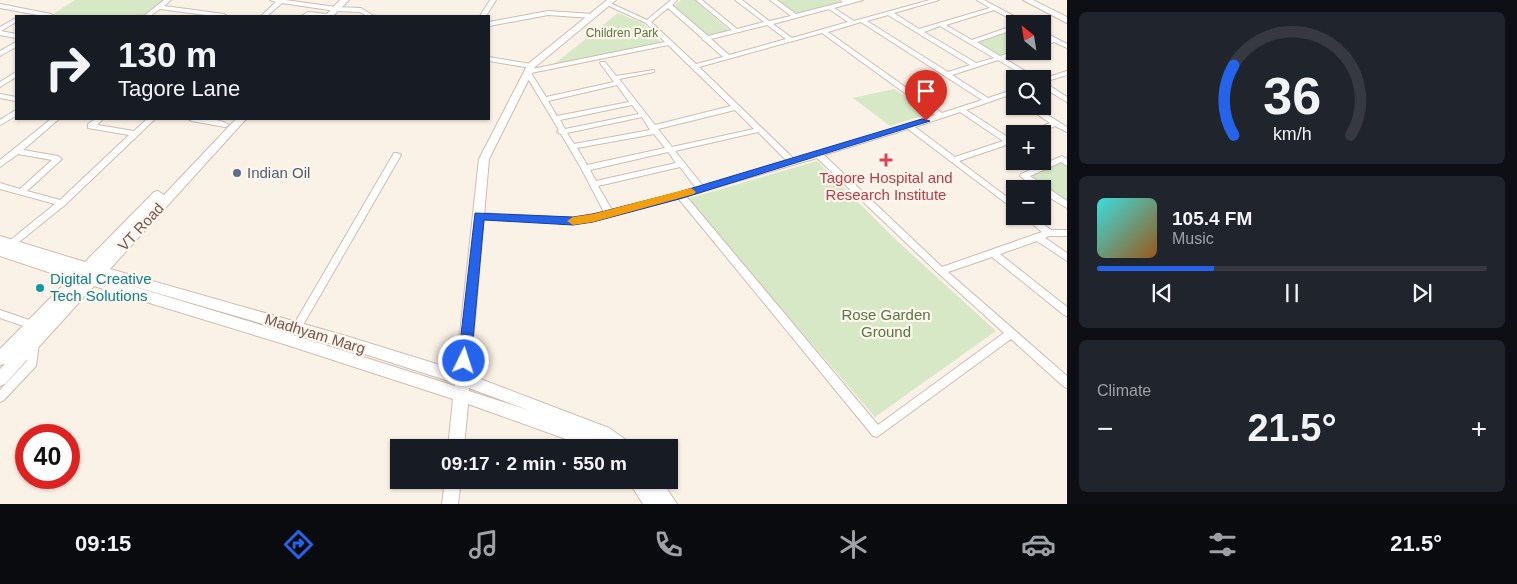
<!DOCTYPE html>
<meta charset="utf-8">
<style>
:root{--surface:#171b24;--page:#20242c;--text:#f1f3f6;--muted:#9ea1a6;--line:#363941;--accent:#2563eb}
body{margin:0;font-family:Helvetica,sans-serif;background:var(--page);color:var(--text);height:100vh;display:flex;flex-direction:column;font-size:19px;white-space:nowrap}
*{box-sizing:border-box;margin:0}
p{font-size:16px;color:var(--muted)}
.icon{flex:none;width:28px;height:28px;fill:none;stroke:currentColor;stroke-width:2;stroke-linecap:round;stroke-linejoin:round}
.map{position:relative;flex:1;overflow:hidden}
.panel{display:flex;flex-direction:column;gap:12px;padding:12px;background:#0d0f14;width:450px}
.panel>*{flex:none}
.hud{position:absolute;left:15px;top:15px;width:475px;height:105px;border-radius:0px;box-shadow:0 1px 4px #0004;background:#171b24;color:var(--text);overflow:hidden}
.needle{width:32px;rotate:330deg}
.tools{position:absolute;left:1006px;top:15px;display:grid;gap:10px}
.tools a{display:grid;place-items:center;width:45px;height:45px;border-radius:0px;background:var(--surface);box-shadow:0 1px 4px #0004;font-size:25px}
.speed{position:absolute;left:15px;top:424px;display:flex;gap:10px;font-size:25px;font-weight:700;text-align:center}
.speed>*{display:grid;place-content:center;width:65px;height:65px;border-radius:50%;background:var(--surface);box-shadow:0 1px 4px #0004;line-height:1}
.speed .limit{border:8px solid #d22;background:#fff;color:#111}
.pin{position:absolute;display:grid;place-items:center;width:42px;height:42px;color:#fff;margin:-51px -21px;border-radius:50% 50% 50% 0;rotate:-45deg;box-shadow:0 0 5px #0007}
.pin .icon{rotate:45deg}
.me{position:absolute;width:55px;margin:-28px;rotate:4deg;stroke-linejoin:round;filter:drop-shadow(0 0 4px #0008)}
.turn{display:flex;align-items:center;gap:18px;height:105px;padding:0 20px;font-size:22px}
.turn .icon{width:65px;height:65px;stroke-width:2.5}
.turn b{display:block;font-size:35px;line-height:42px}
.big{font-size:38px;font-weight:800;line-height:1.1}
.panel .tile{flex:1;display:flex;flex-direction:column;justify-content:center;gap:8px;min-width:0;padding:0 18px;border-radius:8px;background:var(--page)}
.panel .dial{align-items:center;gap:0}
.dial svg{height:130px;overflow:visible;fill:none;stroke:var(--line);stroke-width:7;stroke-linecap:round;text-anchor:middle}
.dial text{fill:var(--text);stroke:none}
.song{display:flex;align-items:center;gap:15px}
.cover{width:60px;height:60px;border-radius:8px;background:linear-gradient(135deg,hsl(180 70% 55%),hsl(30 70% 35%))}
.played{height:5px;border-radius:2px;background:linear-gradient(90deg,var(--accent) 30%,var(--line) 30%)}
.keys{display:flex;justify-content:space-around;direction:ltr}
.heat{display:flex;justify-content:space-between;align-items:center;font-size:28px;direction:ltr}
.trip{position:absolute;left:390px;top:439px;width:288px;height:50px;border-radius:0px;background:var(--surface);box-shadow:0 1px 4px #0004;font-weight:800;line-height:50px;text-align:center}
.menu{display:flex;height:80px;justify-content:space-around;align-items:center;background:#090b0e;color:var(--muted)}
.menu .icon{width:35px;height:35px}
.menu .current{color:var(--accent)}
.menu b{font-size:22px;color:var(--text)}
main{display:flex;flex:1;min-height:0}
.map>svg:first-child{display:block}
.green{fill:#d6e8c6}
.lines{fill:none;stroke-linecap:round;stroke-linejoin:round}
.street-casing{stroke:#cebcb1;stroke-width:2}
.secondary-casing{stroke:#d1bbae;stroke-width:2}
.street{fill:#fff;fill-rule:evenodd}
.secondary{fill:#fff;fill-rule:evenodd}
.route{fill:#2563eb;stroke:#184099}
.slow{fill:#f59e0b}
.health-dot{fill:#e0444e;stroke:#fef6ed;stroke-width:2}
.service-dot{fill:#5c6f8a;stroke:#fef6ed;stroke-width:2}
.culture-dot{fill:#0f9aa8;stroke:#fef6ed;stroke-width:2}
.labels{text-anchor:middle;stroke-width:4.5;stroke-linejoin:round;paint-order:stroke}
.far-park-label{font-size:12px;fill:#577845;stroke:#fef6ed}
.service-label{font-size:15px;fill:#4e5e75;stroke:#fef6ed;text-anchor:start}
.health-label{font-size:15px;fill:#be3a42;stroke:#fef6ed}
.street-label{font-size:15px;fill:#73584d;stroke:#fef6ed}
.culture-label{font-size:15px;fill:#0d838f;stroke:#fef6ed;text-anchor:start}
.park-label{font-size:15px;fill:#577845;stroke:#fef6ed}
</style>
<main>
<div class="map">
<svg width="1067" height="504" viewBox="0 0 1067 504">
<rect width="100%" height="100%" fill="#fbf2e7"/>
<g class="green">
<polygon points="75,0 168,0 147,16 50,16"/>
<polygon points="681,0 695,0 730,31 707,36 674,6"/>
<polygon points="777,0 837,0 841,3 797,14"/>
<polygon points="618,13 644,24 661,42 553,65"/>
<polygon points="1015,30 1015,49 998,55 977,43"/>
<polygon points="894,89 931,113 890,126 853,98"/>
<polygon points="817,161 895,239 996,331 875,417 687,199"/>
<polygon points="1062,161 1067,164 1067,204 1027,177"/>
</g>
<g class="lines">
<defs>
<g id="street">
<polygon points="164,0 171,0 164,6 224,14 227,16 213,16 160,9 150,16 144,16"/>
<polygon points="270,0 285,0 336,7 361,8 374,16 367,16 360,12 336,11 282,3 267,16 261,16 276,2"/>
<polygon points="490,0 496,0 486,16 480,16"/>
<path d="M 671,0 L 677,0 L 672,5 L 708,36 L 732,30 L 696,0 L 702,0 L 737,29 L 764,22 L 735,0 L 742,0 L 769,21 L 791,16 L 770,0 L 777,0 L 796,14 L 843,2 L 840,0 L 863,0 L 834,8 L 854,21 L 930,0 L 939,0 L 894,13 L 919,29 L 990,8 L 977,0 L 984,0 L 1027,23 L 1028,24 L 1020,24 L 994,10 L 946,25 L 972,40 L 1015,25 L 1015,29 L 977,42 L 1000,56 L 1015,51 L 1024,51 L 1004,58 L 1038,79 L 1030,79 L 998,60 L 952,75 L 988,98 L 1015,89 L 1015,93 L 966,110 L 1009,138 L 1015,137 L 1015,142 L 959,161 L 1015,203 L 1015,210 L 908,129 L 824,155 L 942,267 L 1042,232 L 1023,216 L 1033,216 L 1051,230 L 1067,230 L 1067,236 L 1049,236 L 1045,238 L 1067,253 L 1067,261 L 1037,241 L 1000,254 L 1067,307 L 1067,316 L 1064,315 L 992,257 L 948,272 L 1067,376 L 1067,388 L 1063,386 L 1011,339 L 877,437 L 873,436 L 678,198 L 593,221 L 573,224 L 476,218 L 475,216 L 479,213 L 573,218 L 604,212 L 581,168 L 561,134 L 557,132 L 559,130 L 524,72 L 527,70 L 665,42 L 646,23 L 605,4 L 610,3 L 647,20 ZM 668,8 L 702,38 L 703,40 L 705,41 L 723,57 L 696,64 L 651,22 ZM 829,9 L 848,22 L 792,38 L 773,24 ZM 888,15 L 970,65 L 948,72 L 867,21 ZM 861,22 L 982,100 L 942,113 L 828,32 ZM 767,25 L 786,39 L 729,55 L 711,39 ZM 940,26 L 994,58 L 976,63 L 924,32 ZM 822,33 L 935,115 L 862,139 L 794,159 L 699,67 ZM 668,45 L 731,106 L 655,125 L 619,79 L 654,72 L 654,70 L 616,76 L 605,62 L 601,62 L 600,63 L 614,82 L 546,97 L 531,73 ZM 617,85 L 629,102 L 557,116 L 548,101 ZM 632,105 L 639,114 L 565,129 L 560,120 ZM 735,110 L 754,129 L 672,147 L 658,129 ZM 960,112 L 1003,141 L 955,157 L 915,127 ZM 642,117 L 650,130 L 574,144 L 567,133 ZM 758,132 L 787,161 L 703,186 L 675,151 ZM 654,134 L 665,148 L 587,165 L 577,148 ZM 668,152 L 676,163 L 596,181 L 590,170 ZM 817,158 L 938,273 L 1004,333 L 878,425 L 686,196 ZM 680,167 L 696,188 L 612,210 L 598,186 Z"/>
<polygon points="0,4 51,14 54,16 43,16 0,8"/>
<polygon points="548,11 592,14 595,16 592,18 548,15 489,26 489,22"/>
<polygon points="308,12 328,14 331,16 301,16"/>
<polygon points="16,18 16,22 1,31 16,34 16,38 0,35 0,27"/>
<polygon points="1042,31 1067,44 1067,48 1054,42 1042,46 1042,42 1050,40 1042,36"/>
<polygon points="16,42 16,47 0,56 0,51"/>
<polygon points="489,57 531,64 534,66 531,68 489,61"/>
<polygon points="1067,71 1067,75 1044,82 1067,97 1067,102 1042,87 1042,79"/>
<polygon points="16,72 16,77 0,87 0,82"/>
<polygon points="0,94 16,97 16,101 0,98"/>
<polygon points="1025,106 1033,106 1067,127 1067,132 1055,126 1035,134 1025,134 1050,123"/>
<polygon points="14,111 16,111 16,116 0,125 0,120"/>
<polygon points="51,119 59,119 23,150 58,156 62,159 27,191 60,200 129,135 88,128 88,124 95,119 103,119 97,125 134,131 147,119 155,119 65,205 14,246 8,246 7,244 8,242 55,204 0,189 0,183 20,189 52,160 18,154 0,167 0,160"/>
<path d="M 188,119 C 200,118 219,118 229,125 L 225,127 L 192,121 Z"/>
<polygon points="394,153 397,153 401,155 299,332 296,333 293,332 291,329 293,326"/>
<polygon points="1062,156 1067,159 1067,166 1061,162 1030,176 1067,201 1067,208 1042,193 1042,189 1036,189 1020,176 1021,174"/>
<polygon points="0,310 35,322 37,325 35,328 32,329 0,318"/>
<polygon points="34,339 37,340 39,343 36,366 4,400 0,402 0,390 27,361 31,340"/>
</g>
<g id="secondary">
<polygon points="340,0 349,0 333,16 325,16"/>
<path d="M 607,0 L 616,0 L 535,67 L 489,159 L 470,375 L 609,428 L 629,442 L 631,448 L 591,448 L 468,404 L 464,448 L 448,448 L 453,399 L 287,345 L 94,286 L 5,384 L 0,386 L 0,369 L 5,364 L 0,365 L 0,349 L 69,279 L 0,256 L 0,246 L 78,270 L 0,246 L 0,236 L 85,262 L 154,192 L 158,191 L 164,195 L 236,119 L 246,119 L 110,269 L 346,336 L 456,370 L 479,159 L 528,64 ZM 102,277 L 346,348 L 455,383 L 455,386 L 287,333 ZM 469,388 L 531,411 L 469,391 Z"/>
<polygon points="1023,0 1033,0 1067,17 1067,23"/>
<polygon points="445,480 461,480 458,504 442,504"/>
<polygon points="628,480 661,480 677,504 643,504"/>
</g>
</defs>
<use href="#street" class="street-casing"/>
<use href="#secondary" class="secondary-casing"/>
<use href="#street" class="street"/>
<use href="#secondary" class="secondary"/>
</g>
<polygon class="route" points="922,119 930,121 683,198 593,222 573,225 484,220 471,361 469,365 464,367 459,365 458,361 475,213 573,217 593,214 679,192"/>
<polygon class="slow" points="691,188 696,192 694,194 593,222 573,225 567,221 573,217 593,214"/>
<path class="health-dot" d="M883.5 152.5h5v5h5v5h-5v5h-5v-5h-5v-5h5z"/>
<circle class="service-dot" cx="237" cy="173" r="5"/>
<circle class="culture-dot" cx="40" cy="288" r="5"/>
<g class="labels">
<g class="far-park-label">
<text x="622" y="37">Children Park</text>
</g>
<g class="service-label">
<text x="247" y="178">Indian Oil</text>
</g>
<g class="health-label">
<text x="886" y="183">Tagore Hospital and<tspan x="886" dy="17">Research Institute</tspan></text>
</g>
<g class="street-label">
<text transform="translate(141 227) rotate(-47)" y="5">VT Road</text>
<text transform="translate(315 334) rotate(17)" y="5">Madhyam Marg</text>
</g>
<g class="culture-label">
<text x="50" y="284">Digital Creative<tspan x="50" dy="17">Tech Solutions</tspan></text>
</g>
<g class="park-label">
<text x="886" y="320">Rose Garden<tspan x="886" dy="17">Ground</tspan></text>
</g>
</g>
</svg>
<div class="tools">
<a><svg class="needle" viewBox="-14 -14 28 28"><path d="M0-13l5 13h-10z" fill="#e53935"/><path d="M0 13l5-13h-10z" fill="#9ea1a6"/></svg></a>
<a><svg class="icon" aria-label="search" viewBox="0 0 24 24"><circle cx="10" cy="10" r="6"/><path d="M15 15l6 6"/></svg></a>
<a>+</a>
<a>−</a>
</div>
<div class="speed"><div class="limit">40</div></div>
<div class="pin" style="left:926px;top:121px;background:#d93025"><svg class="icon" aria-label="arrive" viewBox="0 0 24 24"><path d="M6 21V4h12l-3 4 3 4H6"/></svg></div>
<svg class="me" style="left:464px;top:361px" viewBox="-20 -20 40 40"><circle r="17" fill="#2563eb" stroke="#fff" stroke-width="3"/><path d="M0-11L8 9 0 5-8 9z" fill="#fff"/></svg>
<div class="trip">09:17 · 2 min · 550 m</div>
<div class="hud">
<div class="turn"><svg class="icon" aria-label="right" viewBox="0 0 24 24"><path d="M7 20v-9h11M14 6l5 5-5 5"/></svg><div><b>130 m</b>Tagore Lane</div></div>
</div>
</div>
<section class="panel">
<div class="tile dial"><svg viewBox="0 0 100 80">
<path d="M14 69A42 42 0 1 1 86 69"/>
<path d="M14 69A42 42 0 0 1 14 26" stroke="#2563eb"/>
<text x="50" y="56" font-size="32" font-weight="700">36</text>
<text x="50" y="72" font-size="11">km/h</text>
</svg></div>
<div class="tile">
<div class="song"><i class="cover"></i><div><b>105.4 FM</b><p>Music</p></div></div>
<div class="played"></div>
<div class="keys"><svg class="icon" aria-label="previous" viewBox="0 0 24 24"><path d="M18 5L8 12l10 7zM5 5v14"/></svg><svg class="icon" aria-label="pause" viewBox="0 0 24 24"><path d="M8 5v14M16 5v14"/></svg><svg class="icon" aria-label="next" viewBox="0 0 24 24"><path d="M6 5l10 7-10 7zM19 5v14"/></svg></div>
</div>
<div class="tile"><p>Climate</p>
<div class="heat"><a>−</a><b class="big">21.5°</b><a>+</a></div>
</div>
</section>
</main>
<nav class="menu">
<b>09:15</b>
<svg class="icon current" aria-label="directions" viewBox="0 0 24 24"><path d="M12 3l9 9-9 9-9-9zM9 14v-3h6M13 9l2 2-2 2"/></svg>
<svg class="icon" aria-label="music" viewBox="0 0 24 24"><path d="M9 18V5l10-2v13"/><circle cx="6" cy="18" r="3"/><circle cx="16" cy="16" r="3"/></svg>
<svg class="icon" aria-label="phone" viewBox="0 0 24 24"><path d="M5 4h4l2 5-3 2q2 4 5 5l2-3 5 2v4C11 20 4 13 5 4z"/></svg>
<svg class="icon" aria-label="climate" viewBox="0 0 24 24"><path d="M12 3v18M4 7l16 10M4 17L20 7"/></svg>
<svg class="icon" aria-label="car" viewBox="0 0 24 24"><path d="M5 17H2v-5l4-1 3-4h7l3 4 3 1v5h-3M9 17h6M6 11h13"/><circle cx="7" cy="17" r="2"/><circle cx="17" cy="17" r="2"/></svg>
<svg class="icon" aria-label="filters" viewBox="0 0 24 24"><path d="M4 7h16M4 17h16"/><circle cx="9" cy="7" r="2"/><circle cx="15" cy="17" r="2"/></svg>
<b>21.5°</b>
</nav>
